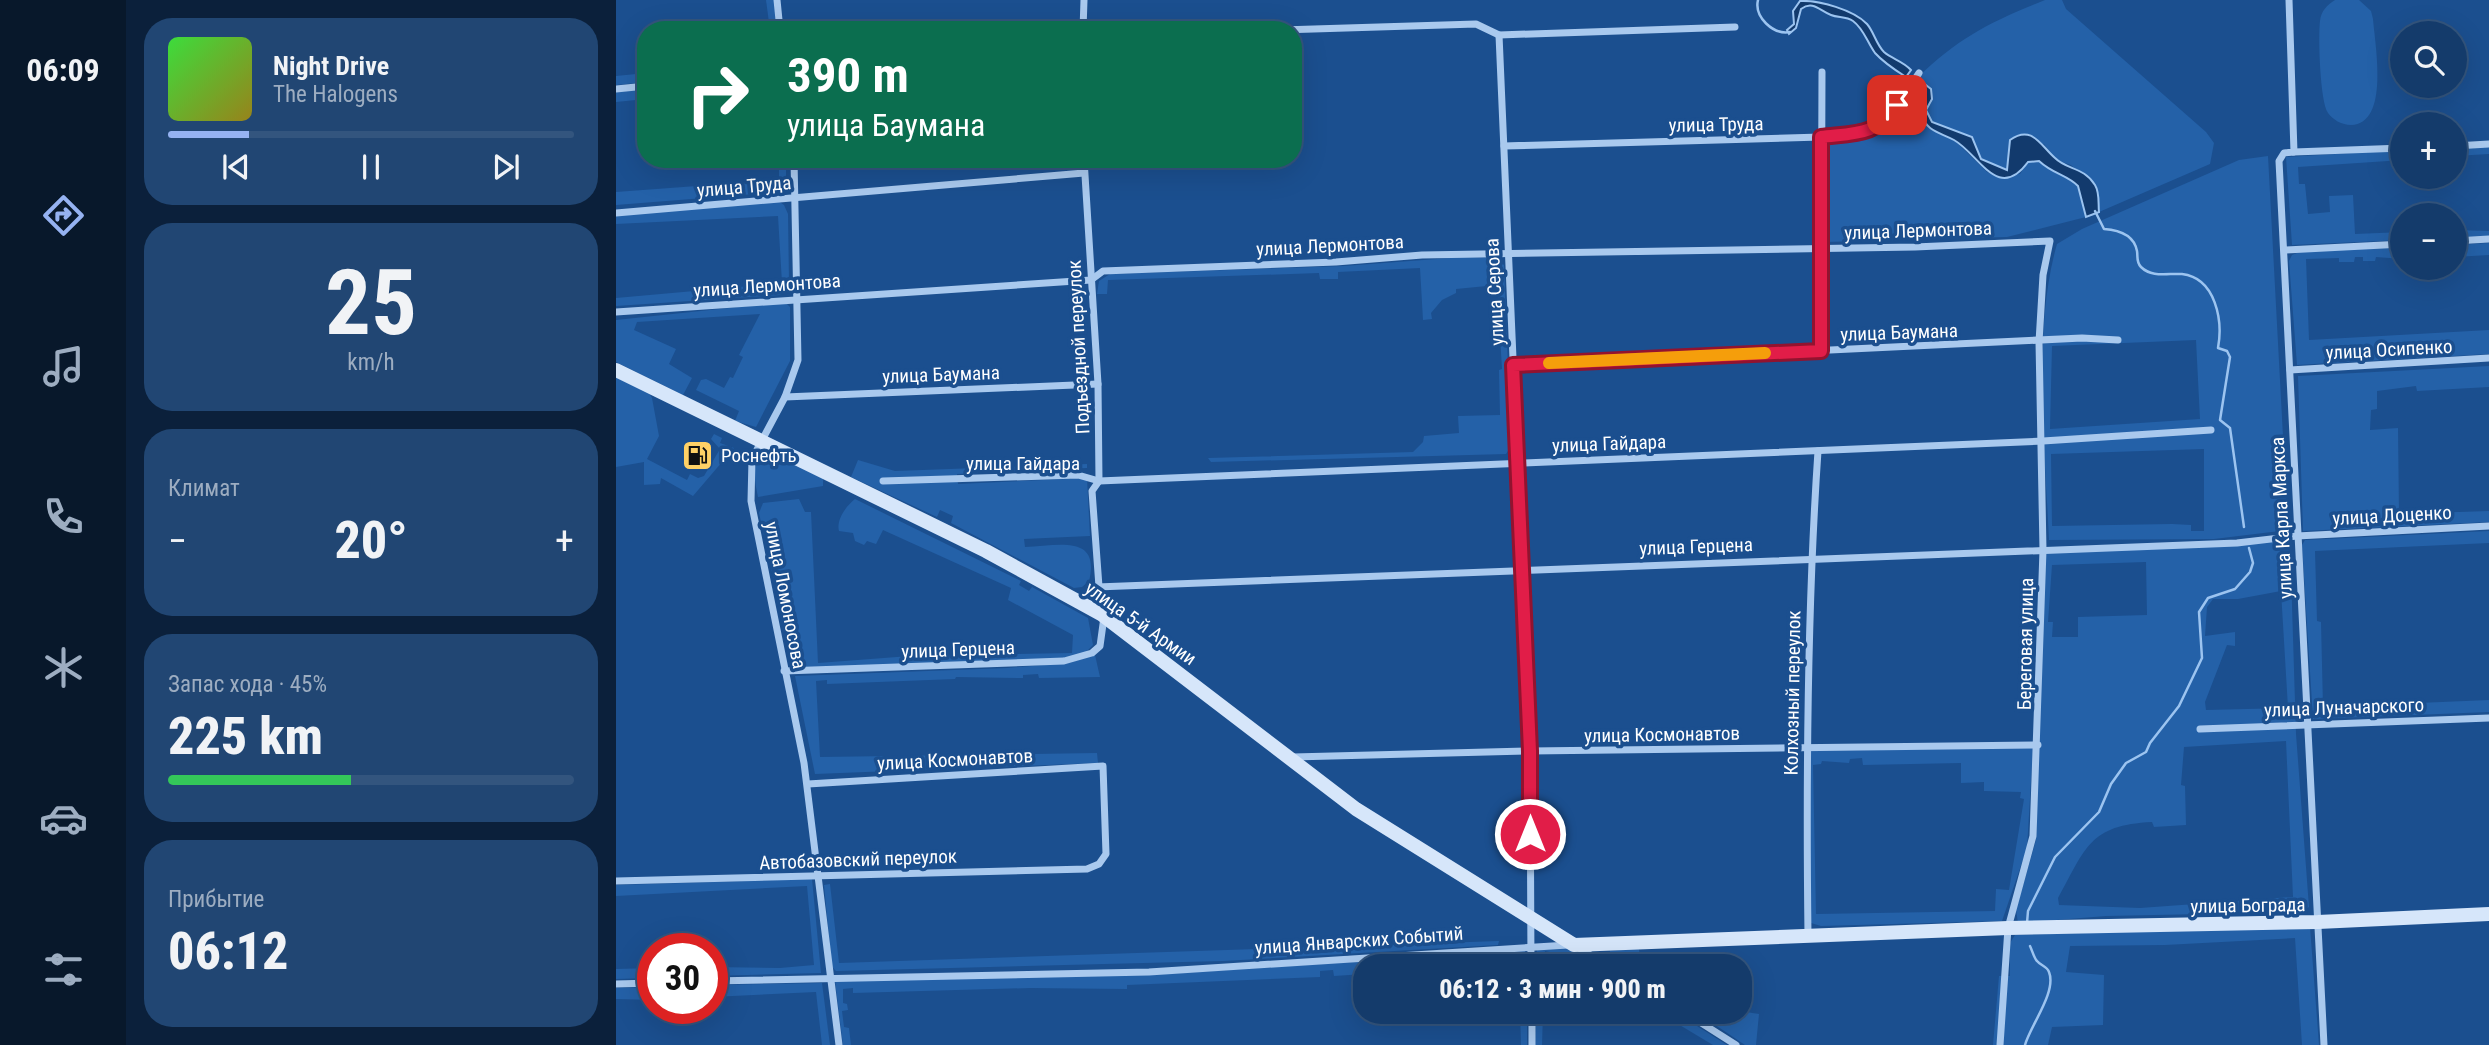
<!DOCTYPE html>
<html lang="ru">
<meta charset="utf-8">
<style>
:root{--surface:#143b6b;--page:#214673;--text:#f1f3f6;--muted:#9dadc1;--line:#33557e;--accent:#95b2f1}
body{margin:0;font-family:"Roboto Condensed",sans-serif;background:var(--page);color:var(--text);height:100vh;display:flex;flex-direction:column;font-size:26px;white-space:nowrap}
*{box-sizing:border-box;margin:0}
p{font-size:23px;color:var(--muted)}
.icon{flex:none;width:38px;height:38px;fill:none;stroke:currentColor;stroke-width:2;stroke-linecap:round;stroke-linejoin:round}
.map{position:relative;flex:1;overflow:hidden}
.details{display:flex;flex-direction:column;gap:18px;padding:18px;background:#0b203b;width:490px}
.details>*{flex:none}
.banner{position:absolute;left:21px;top:21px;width:665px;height:147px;border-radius:28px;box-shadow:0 7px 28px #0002,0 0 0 2px var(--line);background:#0b6e4f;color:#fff;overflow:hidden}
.controls{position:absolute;left:1774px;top:21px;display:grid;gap:14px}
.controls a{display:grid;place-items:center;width:77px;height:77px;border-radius:50%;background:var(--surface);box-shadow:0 7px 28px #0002,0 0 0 2px var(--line);font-size:35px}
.speed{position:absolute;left:21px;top:933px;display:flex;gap:14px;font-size:35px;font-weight:700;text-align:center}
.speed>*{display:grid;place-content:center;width:91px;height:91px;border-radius:50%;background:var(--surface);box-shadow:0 7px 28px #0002,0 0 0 2px var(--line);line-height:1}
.speed .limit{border:10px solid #d22;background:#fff;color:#111}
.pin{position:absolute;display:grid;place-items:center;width:60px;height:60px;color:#fff;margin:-30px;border-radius:14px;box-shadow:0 4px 10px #0006}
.me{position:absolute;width:77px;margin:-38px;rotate:0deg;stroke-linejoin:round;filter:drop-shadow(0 0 5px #0008)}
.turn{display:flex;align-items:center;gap:24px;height:147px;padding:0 35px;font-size:32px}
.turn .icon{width:91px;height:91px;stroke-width:2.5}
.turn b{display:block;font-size:49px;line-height:60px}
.big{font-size:52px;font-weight:800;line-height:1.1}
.details .card{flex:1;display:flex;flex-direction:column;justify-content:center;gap:10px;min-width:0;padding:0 24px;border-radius:28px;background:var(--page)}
.details .dial{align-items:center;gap:0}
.dial b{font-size:91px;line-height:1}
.song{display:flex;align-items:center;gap:21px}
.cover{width:84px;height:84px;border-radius:10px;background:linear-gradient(135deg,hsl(120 70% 55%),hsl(50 70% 35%))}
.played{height:7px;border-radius:4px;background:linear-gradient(90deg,var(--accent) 20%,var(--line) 20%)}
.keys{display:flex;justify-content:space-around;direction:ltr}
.heat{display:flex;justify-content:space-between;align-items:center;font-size:38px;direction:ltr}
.charge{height:10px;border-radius:5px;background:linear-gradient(90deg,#34c759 45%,var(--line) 0)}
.trip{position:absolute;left:737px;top:954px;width:399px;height:70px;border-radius:28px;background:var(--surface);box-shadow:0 7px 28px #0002,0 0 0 2px var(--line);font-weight:800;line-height:70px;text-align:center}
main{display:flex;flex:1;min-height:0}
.dock{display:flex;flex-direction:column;width:126px;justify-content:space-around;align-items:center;background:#08182b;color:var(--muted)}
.dock .icon{width:49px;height:49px}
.dock .active{color:var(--accent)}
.dock b{font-size:32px;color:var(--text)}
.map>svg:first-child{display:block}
.green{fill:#2461a8;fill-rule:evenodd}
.water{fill:#123a6d;stroke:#9cc4f0;stroke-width:2}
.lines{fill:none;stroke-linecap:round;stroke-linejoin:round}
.stream{stroke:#9cc4f0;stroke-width:2.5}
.street{stroke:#a9c9ee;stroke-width:7}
.secondary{stroke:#d6e6fa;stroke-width:14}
.route-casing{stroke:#92132f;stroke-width:18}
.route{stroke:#e11d48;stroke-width:12}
.slow{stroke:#f59e0b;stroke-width:12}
.labels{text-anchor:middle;stroke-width:7;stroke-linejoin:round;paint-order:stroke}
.street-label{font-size:19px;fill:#fff;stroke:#1b4f8f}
.poi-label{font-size:19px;fill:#fff;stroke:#1b4f8f;text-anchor:start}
</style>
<main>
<nav class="dock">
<b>06:09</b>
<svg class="icon active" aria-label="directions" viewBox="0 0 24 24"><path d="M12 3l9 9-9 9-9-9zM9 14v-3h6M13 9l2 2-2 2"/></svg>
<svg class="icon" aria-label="music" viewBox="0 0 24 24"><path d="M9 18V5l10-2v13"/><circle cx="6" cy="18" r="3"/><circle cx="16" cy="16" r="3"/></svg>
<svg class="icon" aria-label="phone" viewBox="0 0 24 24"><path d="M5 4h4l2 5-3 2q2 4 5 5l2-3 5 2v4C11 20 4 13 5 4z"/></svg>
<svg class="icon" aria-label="climate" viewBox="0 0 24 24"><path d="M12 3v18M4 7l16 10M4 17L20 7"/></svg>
<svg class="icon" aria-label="car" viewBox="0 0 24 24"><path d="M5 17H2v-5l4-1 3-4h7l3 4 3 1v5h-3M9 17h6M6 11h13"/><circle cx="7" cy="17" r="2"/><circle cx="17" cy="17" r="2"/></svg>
<svg class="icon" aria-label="filters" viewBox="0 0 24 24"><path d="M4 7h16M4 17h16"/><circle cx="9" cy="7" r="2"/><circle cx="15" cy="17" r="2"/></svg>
</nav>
<section class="details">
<div class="card">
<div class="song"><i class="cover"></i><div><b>Night Drive</b><p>The Halogens</p></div></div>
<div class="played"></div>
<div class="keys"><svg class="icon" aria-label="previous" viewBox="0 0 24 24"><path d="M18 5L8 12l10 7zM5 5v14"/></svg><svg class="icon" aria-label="pause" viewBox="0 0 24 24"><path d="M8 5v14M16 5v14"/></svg><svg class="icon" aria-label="next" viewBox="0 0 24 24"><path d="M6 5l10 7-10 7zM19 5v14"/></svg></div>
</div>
<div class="card dial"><b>25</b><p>km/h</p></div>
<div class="card"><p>Климат</p>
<div class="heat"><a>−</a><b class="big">20°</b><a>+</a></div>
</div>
<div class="card"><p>Запас хода · 45%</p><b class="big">225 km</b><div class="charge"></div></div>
<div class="card"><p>Прибытие</p><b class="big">06:12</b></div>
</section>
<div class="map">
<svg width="1873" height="1045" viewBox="0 0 1873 1045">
<rect width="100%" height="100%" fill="#1b4f8f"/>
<g class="green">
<polygon points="150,0 158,0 162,30 154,30"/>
<path d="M 1429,0 L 1446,0 L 1450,9 L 1590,132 L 1598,143 L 1594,164 L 1483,212 L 1482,191 L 1455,165 L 1440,160 L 1428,144 L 1395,140 L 1393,165 L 1388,171 L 1365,159 C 1354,119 1317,140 1310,110 L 1316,100 L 1315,89 L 1301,78 C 1343,37 1376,21 1429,0 Z"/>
<path d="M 1719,0 L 1743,0 L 1755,11 L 1757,19 C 1759,45 1774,124 1735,125 C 1726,125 1717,120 1712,113 C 1704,102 1702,36 1704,21 C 1705,11 1711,5 1719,0 Z"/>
<polygon points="30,73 30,82 0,85 0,76"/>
<path d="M 1297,83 L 1309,96 L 1305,115 L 1339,141 L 1371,172 L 1379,176 L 1404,174 L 1412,162 L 1423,161 C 1437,174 1451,175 1463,187 L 1470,217 L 1391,237 L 1209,242 L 1209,144 L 1214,139 C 1269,133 1269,130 1297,83 Z"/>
<polygon points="30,89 30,99 0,102 0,92"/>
<polygon points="1873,144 1873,154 1839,156 1839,146"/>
<polygon points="1787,150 1787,160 1682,167 1683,184 1689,184 1692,214 1714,212 1713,196 1737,195 1739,234 1787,232 1787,240 1676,245 1670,157"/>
<path d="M 1652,156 L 1672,530 L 1598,539 L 1433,540 C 1429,450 1416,331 1441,244 L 1466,229 L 1623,160 ZM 1580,340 L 1584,419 L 1434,429 L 1436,346 ZM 1588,449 L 1588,531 L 1575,531 L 1575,525 L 1556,524 L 1436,526 L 1435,454 Z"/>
<polygon points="163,159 170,159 170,187 164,192 0,205 0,192 163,180"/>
<polygon points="158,198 168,205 172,214 173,283 164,295 0,306 0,298 166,283 162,216 0,224 0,211"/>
<polygon points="1839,230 1873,231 1873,237 1839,238"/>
<polygon points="1873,243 1873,255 1839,257 1839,245"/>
<polygon points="1787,247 1787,259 1760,257 1759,261 1747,261 1747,257 1739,257 1738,262 1723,262 1723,258 1690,259 1693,340 1873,330 1873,354 1681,365 1673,261 1676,255 1683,252"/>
<polygon points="847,257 879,258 888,265 895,446 890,454 595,462 592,458 797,452 807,442 808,436 843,433 842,416 884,415 883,370 886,369 881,285 840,289 840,293 826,300 815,313 816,319 807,320 804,268 722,272 722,279 704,279 703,273 492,280 491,294 481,294 483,281 494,274 728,266"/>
<polygon points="169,302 174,307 174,361 140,427 119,421 123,411 80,390 85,380 90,379 108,388 114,377 117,378 127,357 123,355 144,314 21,322 18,330 60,349 53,364 76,378 67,395 0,362 0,320"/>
<polygon points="1873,366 1873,387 1801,391 1800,386 1761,391 1761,409 1755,410 1754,430 1782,428 1783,514 1873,511 1873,522 1687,531 1682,376"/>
<polygon points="0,376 33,393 36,398 43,436 31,459 71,480 74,474 82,478 88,476 104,449 95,439 98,434 106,438 104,443 118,448 77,496 45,478 44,484 28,485 28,462 0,467"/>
<path d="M 151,453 L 159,454 L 207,477 L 207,486 L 142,497 C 139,481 133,462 151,453 Z"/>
<path d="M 242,460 L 279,471 L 471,464 L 471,468 L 341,474 L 342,484 L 471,478 L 474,536 L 408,539 L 409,547 C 440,546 485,533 473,581 L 466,587 L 458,588 L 335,523 L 337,516 L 324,510 L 321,517 L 235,477 Z"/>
<path d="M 183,499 L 189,512 L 195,512 L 202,663 L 294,656 L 456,653 L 457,635 L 392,600 L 395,588 L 267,530 L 260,544 L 251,541 L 248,545 L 239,541 L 237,533 L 223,531 C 220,520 230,506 239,499 L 405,581 L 403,585 L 413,591 L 416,587 L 472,618 L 477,645 L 470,652 L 455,658 L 177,669 L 143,513 L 147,503 Z"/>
<polygon points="1873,531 1873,543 1699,551 1701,621 1705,622 1707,707 1873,700 1873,712 1697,719 1686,545 1689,540"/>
<path d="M 1674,541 L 1680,734 L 1693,907 L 1685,912 L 1490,916 L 1402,923 L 1400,910 L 1420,840 L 1428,553 ZM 1530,562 L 1531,615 L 1462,617 L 1462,637 L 1436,637 L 1437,622 L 1432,622 L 1436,565 ZM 1665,591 L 1672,708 L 1590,710 L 1589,702 L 1611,645 L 1619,646 L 1619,632 L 1589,636 L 1591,607 L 1597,599 L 1622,599 ZM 1670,741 L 1677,897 L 1524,908 L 1443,905 L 1442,898 C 1470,848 1473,825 1536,822 L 1538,827 L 1570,825 L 1569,786 L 1565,785 L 1568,747 Z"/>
<polygon points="479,655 484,677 423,678 422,674 407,675 407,678 340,677 339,679 211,684 211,680 200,681 204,757 481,753 482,763 199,774 179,676 391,668 453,663"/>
<path d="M 1417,748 L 1411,848 L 1386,921 L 1205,926 L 1195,923 L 1192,751 ZM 1246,758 L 1247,765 L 1345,763 L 1345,783 L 1368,782 L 1368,791 L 1405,792 L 1404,798 L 1408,799 L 1393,890 L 1380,889 L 1379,911 L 1200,914 L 1197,765 L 1205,764 L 1206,761 L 1233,763 L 1234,759 Z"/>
<polygon points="196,879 205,973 96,976 96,967 164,968 198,965 191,886 0,896 0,885"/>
<polygon points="214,884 223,963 883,941 882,945 607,961 220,971 216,967 208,885"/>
<polygon points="1694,927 1703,1045 1686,1045 1679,938 1549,945 1454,946 1450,972 1488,975 1487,1025 1436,1027 1432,1045 1377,1045 1383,976 1394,976 1394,943 1399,935"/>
<polygon points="943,946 961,951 987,966 977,966 963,958 929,951 926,966 920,966 921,949"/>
<polygon points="1023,948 1024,966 1010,966 994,954 994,951"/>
<polygon points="909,951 911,966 907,966 906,955 828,959 828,966 749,966 749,974 718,976 717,970 704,971 704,977 511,985 511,989 414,988 237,993 237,988 227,989 227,1003 231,1004 232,1010 226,1011 228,1027 233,1028 235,1045 227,1045 219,981 533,975"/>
<polygon points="37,968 37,978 0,979 0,969"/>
<polygon points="206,983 214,1045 206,1045 200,992 96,997 96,985"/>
<polygon points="37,987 37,1000 0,999 0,988"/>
<polygon points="1124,1011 1143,1014 1140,1045 1129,1045 1080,1012 1092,1012 1113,1023 1116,1012"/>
<polygon points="904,1012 911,1012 911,1045 905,1045"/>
<polygon points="920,1012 927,1013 926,1045 919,1045"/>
<polygon points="1042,1012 1059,1012 1111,1045 1097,1045"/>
</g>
<g class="water">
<path d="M 1184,1 C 1203,0 1238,10 1251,24 C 1258,32 1260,44 1268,52 C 1276,59 1287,61 1295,70 L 1290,77 C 1279,70 1268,63 1259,53 C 1251,42 1248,29 1237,21 C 1230,16 1222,18 1215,15 C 1204,11 1197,0 1185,9 L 1180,28 L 1173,34 L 1171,30 L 1178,24 L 1177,11 Z"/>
<path d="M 1301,78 L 1315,89 L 1316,99 L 1310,110 L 1316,122 L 1356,137 L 1365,159 L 1391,170 L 1394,140 C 1416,124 1425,146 1439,158 C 1451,170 1468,167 1479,185 C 1484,193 1482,204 1483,212 L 1470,217 L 1462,186 C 1451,175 1437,174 1423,161 L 1412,162 C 1382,203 1363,154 1338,140 C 1323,132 1312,132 1305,115 L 1309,96 L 1297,83 Z"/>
</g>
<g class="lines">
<g class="stream">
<path d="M 1142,0 C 1138,17 1157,35 1174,32"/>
<path d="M 1479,211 L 1488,229 C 1502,230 1518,235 1521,251 C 1522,257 1520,262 1525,267 C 1536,278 1552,273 1566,274 C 1600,278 1607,321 1602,348 L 1611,351 L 1614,357 L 1604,420 L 1614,428 L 1628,527"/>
<polyline points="1411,923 1412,911 1439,857 1483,812 1495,784 1510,763 1530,752 1534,743 1563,706 1586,658 1583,612 1592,598 1619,589 1634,572 1637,563 1633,548"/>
<path d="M 1409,1045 C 1414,1026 1441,992 1433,972 C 1431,966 1425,966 1421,961 C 1418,958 1416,950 1414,946"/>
</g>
<g class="street">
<polyline points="161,0 164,30"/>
<polyline points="1673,0 1678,152 1668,153 1663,161 1708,1045"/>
<polyline points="467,30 468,0"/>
<polyline points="665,30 860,24 883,35 1119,27"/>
<polyline points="883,35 914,751 915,966"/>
<polyline points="0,89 30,86"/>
<polyline points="888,146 1205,137 1256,130 1270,122 1303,73"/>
<polyline points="1839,146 1873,144"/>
<polyline points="1678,152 1787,148"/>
<polyline points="178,159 182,360 169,397 136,459 135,501 188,763 223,1045"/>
<polyline points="468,159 482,384 483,481 476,491 485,614"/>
<polyline points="0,213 468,173"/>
<polyline points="1839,241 1873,239"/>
<polyline points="1669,250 1787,244"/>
<polyline points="0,312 475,280 487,271 720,262 806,255 1299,247 1434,241 1427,275 1423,342 1427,550 1417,836 1392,928 1384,1045"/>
<polyline points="1205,351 1206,72"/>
<polyline points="897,365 1466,338 1502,340"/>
<polyline points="1674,370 1873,358"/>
<polyline points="169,397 482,384"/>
<polyline points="267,481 462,475 483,481 1427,441 1595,430"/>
<polyline points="481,587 1621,543 1681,536 1873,526"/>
<polyline points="168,671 448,661 476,653 484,646 488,617"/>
<polyline points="1584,729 1873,718"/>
<polyline points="677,757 914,751 1422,745"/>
<polyline points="0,881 471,869 483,864 490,854 487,766 192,784"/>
<path d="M 1192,935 C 1190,773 1191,612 1202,451"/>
<polyline points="963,948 993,966"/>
<polyline points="96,981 533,972 952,945"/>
<polyline points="0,984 37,983"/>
<polyline points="916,1012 916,1045"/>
<polyline points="1068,1012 1120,1045"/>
</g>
<polyline class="secondary" points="0,370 370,551 485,614 740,809 958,945 1392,928 1702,922 1873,914"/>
</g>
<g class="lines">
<defs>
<path id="route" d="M 914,834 L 914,751 L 897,365 L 1205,351 L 1205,137 C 1239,133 1261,136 1281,105"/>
</defs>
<use href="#route" class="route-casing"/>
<use href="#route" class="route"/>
<polyline class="slow" points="933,363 1149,353"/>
</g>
<defs>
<symbol id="fuel-square" viewBox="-11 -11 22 22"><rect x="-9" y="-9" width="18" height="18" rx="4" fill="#ffd166" stroke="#1b4f8f"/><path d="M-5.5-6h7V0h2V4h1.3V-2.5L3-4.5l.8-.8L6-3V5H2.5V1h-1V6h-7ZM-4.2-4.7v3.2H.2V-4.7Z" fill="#111"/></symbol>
</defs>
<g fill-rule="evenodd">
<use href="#fuel-square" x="64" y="438" width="35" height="35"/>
</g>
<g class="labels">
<g class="street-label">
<text transform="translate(1100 124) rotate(-1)" y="7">улица Труда</text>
<text transform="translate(128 186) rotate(-5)" y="7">улица Труда</text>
<text transform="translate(1302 230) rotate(-2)" y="7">улица Лермонтова</text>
<text transform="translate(714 245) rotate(-3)" y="7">улица Лермонтова</text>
<text transform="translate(151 285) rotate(-4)" y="7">улица Лермонтова</text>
<text transform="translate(878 292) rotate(-93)" y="7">улица Серова</text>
<text transform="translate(1283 332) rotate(-2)" y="7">улица Баумана</text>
<text transform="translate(462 347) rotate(-93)" y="7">Подъездной переулок</text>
<text transform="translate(1773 349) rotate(-3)" y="7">улица Осипенко</text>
<text transform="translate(325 374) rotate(-2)" y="7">улица Баумана</text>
<text transform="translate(993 443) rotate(-2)" y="7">улица Гайдара</text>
<text x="407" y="470">улица Гайдара</text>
<text transform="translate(1776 515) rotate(-3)" y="7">улица Доценко</text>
<text transform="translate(1665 518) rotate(-93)" y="7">улица Карла Маркса</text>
<text transform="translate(1080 546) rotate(-2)" y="7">улица Герцена</text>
<text transform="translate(170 595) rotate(79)" y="7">улица Ломоносова</text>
<text transform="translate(525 623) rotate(35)" y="7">улица 5-й Армии</text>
<text transform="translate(1409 644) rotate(-89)" y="7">Береговая улица</text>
<text transform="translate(342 649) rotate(-2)" y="7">улица Герцена</text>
<text transform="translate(1176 693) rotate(-89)" y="7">Колхозный переулок</text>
<text transform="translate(1728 707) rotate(-2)" y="7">улица Луначарского</text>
<text transform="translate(1046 734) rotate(-1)" y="7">улица Космонавтов</text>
<text transform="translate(339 759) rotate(-3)" y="7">улица Космонавтов</text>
<text transform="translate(242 859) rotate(-2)" y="7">Автобазовский переулок</text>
<text transform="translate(1632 905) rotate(-1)" y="7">улица Бограда</text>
<text transform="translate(743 940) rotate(-4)" y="7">улица Январских Событий</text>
</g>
<g class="poi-label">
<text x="105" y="462">Роснефть</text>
</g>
</g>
</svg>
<div class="controls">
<a><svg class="icon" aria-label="search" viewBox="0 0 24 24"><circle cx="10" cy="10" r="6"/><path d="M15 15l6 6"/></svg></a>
<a>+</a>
<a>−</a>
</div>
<div class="speed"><div class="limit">30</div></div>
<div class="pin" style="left:1281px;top:105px;background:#d93025"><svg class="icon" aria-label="arrive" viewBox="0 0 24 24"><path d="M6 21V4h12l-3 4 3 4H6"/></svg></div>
<svg class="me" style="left:914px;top:834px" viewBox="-20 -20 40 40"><circle r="17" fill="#e11d48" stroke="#fff" stroke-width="3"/><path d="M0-11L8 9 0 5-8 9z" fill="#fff"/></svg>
<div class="trip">06:12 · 3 мин · 900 m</div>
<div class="banner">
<div class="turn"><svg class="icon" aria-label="right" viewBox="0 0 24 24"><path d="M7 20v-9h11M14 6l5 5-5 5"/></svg><div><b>390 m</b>улица Баумана</div></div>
</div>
</div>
</main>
